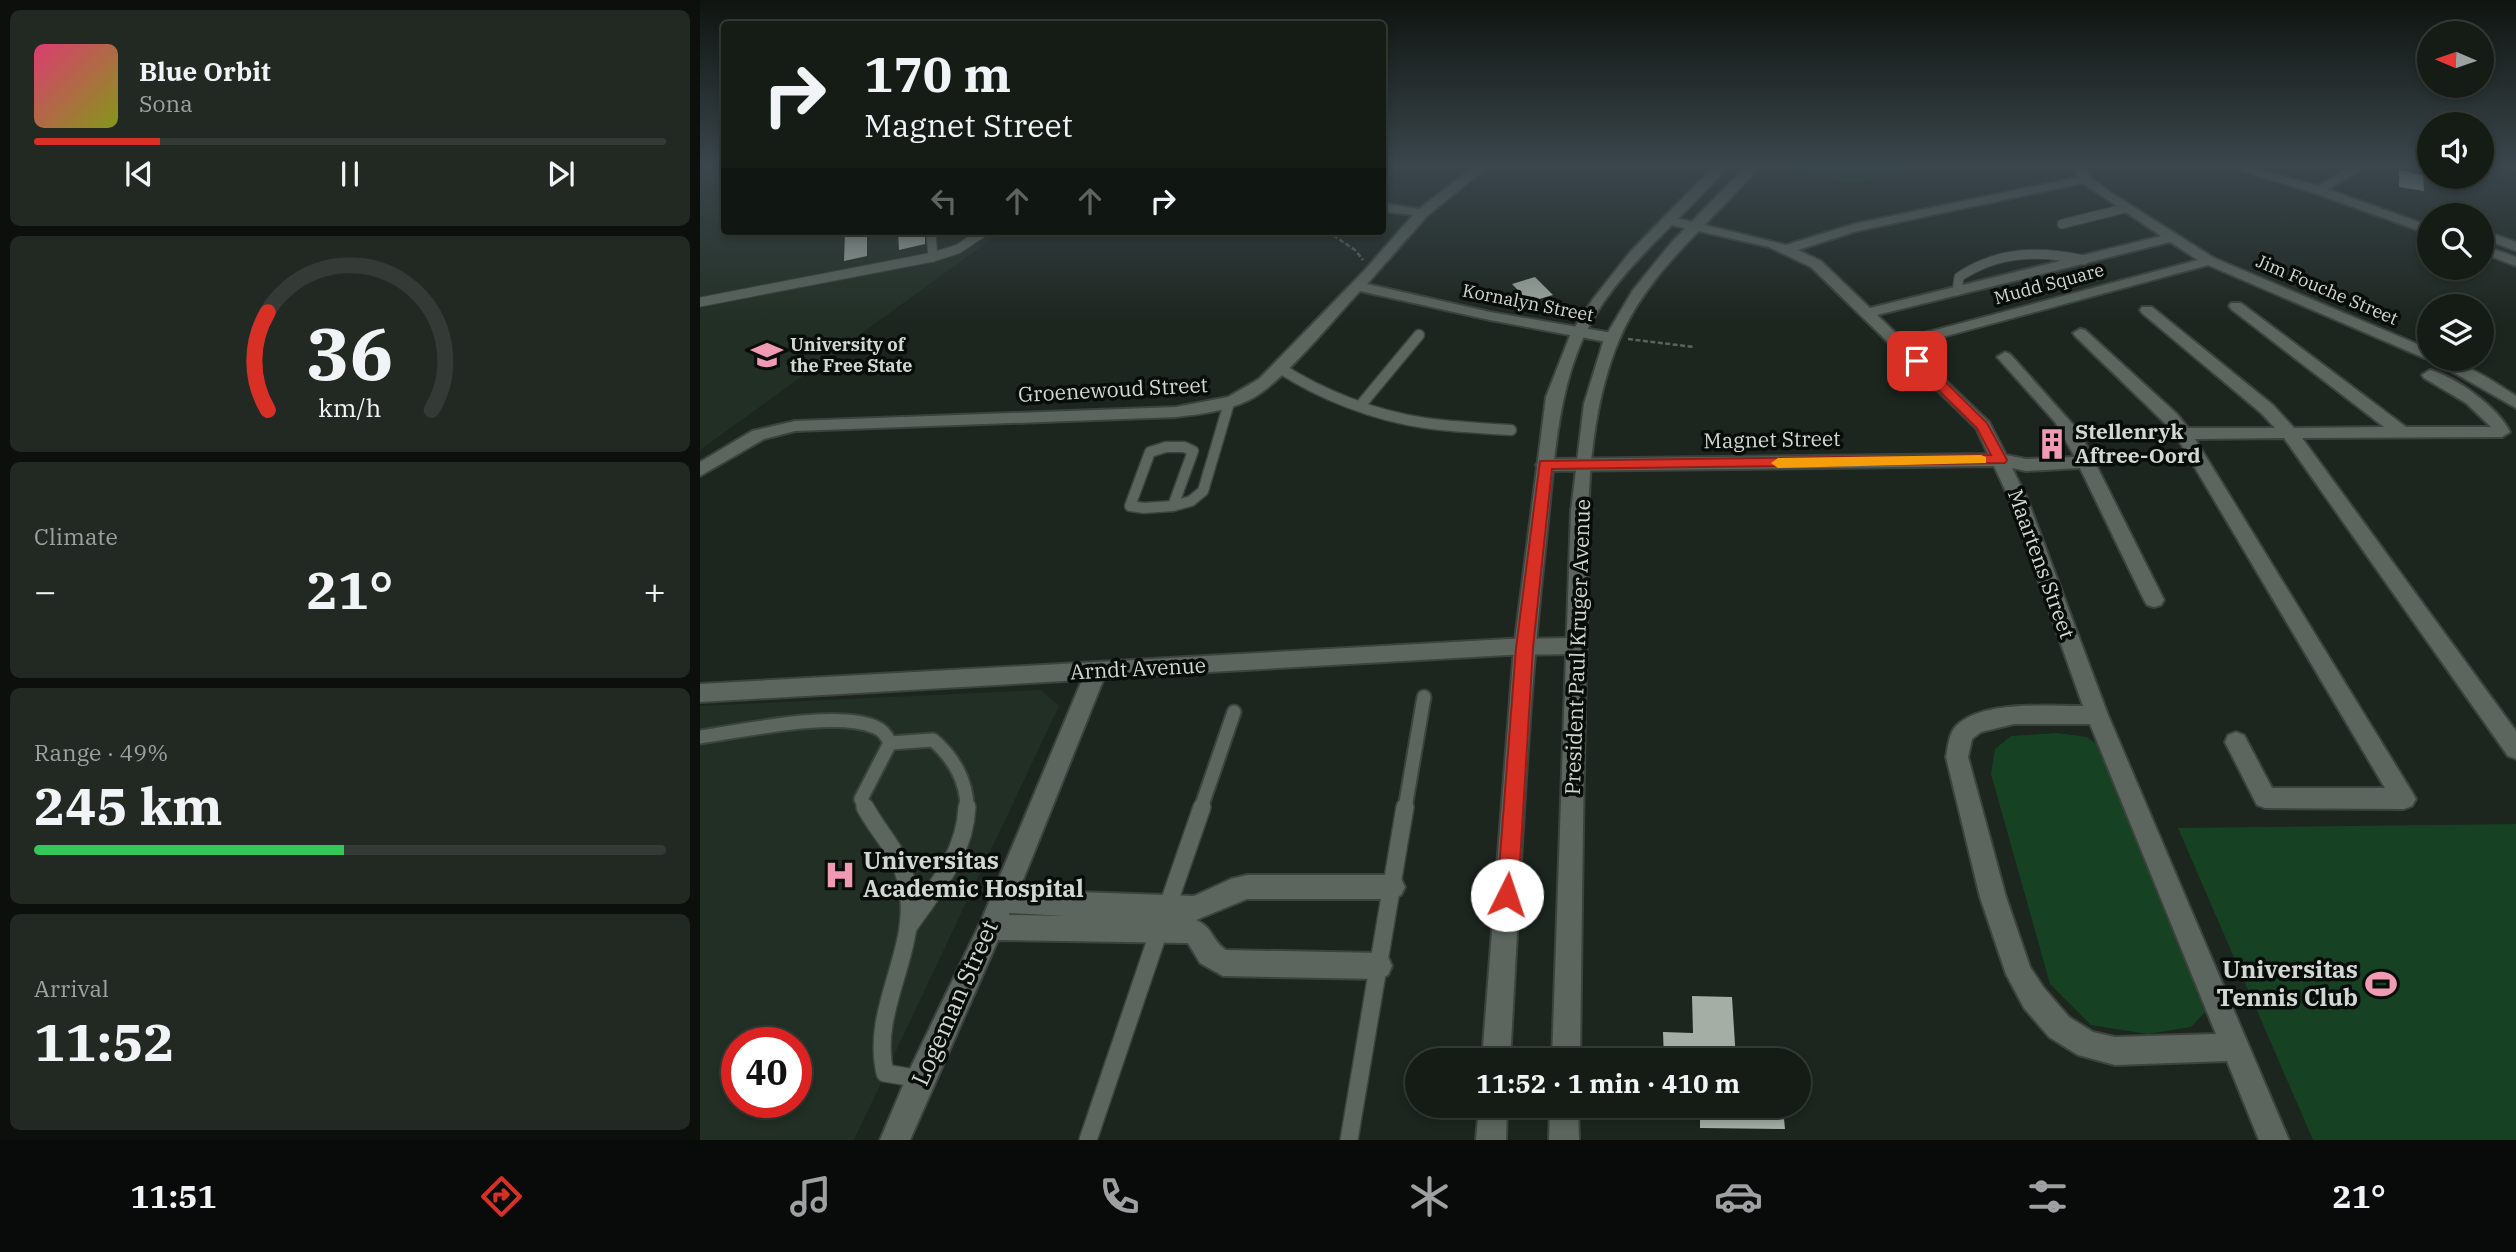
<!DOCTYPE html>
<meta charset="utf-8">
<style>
:root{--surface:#151c16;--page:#222923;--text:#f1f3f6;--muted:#9da1a1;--line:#343a35;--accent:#d93025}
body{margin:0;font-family:"IBM Plex Serif",serif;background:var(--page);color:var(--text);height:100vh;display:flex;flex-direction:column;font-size:26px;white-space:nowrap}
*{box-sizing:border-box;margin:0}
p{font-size:23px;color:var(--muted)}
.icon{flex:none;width:38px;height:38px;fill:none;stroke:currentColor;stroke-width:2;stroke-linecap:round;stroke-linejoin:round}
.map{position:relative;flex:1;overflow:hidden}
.drawer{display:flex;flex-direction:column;gap:10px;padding:10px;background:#0c0f0c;width:700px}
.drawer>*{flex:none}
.guide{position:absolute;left:21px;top:21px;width:665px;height:214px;border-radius:7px;box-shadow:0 4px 10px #0003,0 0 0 2px var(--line);background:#151c16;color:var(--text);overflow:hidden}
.needle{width:46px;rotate:272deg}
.buttons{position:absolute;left:1717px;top:21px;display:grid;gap:14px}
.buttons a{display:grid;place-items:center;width:77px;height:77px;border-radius:50%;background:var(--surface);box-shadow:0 4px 10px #0003,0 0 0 2px var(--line);font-size:35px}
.speed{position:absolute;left:21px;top:1027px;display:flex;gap:14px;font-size:35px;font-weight:700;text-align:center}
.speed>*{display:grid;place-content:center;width:91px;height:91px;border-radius:50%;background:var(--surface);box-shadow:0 4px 10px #0003,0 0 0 2px var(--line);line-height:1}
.speed .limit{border:10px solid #d22;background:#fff;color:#111}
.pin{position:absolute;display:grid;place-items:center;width:60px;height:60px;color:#fff;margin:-30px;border-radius:14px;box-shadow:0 4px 10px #0006}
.me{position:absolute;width:77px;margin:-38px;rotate:4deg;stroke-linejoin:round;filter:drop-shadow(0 0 5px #0008)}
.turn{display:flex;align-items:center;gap:24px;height:147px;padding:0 28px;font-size:32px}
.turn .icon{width:91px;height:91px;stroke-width:2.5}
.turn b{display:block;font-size:49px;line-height:60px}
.lanes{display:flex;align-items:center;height:66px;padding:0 28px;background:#0003;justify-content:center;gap:35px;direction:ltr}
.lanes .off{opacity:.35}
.big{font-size:52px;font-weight:700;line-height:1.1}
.drawer .widget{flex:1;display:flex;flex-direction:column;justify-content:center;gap:10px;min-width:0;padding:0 24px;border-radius:10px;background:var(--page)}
.drawer .dial{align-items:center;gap:0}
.dial svg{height:182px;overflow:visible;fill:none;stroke:var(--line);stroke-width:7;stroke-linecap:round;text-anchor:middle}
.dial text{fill:var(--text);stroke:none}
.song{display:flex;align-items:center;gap:21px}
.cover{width:84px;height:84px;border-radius:10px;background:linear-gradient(135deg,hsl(340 70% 55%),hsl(70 70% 35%))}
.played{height:7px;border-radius:4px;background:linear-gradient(90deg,var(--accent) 20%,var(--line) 20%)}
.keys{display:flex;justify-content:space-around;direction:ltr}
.heat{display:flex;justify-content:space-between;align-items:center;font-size:38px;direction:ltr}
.charge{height:10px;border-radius:5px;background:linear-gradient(90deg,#34c759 49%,var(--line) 0)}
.trip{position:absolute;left:705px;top:1048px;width:406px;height:70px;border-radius:35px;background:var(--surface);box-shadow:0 4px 10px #0003,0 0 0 2px var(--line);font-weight:700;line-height:70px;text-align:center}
.tabs{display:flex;height:112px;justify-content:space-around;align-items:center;background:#080b09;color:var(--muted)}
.tabs .icon{width:49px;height:49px}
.tabs .current{color:var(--accent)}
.tabs b{font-size:32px;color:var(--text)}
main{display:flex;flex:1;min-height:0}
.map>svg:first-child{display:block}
.built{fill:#222f24;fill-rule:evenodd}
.green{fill:#174123}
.building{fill:#a4aea5}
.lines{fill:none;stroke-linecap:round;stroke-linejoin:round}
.service-far3-casing{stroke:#3c423d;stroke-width:11}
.service-far2-casing{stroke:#3c423d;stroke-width:13}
.service-far1-casing{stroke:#3c423d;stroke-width:17}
.service-casing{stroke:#3c423d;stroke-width:20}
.minor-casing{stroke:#3c423d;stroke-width:4}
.tertiary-casing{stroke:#3c423d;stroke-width:4}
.path{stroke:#5a625c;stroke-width:2.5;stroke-dasharray:5 2.5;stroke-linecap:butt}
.service-far3{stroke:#5c665e;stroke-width:9}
.service-far2{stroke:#5c665e;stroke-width:10}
.service-far1{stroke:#5c665e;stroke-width:13}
.service{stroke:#5c665e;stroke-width:17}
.minor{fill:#5c665e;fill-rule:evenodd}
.tertiary{fill:#5c665e;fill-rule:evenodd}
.route{fill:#d93025;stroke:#8d1f18;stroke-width:2}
.slow{fill:#f59e0b}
.labels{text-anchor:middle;stroke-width:7;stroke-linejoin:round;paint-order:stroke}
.far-street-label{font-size:18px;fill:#d1d7d2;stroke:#090d0a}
.far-poi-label{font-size:18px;font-weight:bold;fill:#d1d7d2;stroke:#090d0a;text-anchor:start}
.street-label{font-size:21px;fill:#d1d7d2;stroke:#090d0a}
.poi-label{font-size:21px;font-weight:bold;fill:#d1d7d2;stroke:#090d0a;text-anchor:start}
.near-poi-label{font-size:24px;font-weight:bold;fill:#d1d7d2;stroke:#090d0a;text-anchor:start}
.near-street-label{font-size:24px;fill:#d1d7d2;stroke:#090d0a}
</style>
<main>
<section class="drawer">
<div class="widget">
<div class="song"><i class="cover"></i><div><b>Blue Orbit</b><p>Sona</p></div></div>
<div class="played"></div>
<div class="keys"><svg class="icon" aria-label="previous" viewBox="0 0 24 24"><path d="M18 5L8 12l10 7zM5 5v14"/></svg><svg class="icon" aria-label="pause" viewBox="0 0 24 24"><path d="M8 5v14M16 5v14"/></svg><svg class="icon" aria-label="next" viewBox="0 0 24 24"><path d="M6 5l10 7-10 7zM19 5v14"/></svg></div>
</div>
<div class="widget dial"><svg viewBox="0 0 100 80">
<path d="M14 69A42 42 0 1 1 86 69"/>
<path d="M14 69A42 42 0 0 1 14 26" stroke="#d93025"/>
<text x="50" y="56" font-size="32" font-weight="700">36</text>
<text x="50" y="72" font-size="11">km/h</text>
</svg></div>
<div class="widget"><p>Climate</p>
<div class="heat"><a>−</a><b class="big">21°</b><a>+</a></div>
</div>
<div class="widget"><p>Range · 49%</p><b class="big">245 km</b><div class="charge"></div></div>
<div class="widget"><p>Arrival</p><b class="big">11:52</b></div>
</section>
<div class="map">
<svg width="1816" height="1140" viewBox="0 0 1816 1140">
<rect width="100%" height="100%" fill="#1c251e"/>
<g class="built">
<polygon points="0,164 24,164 24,231 303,231 0,450"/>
<path d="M 341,690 L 359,706 L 154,1140 L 0,1140 L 0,706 ZM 37,1043 L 96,1043 L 96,1102 L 37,1102 Z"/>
</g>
<g class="green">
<polygon points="1072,164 1230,164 1223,170 1153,183 1070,166"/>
<polygon points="1357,733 1387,737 1418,758 1514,1003 1491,1027 1447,1034 1391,1025 1350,984 1291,774 1295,749 1311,736"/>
<polygon points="1816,824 1816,1140 1613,1140 1478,828"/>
</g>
<g class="building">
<polygon points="1699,170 1723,175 1724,191 1699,187"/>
<polygon points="157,231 167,231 167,256 144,261 145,233"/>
<polygon points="198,231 225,231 225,244 199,250"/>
<polygon points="835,277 853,295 829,302 812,284"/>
<polygon points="992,996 1032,997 1036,1060 964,1060 963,1032 993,1033"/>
<polygon points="1000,1106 1083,1108 1085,1129 1000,1128"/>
</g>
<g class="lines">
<defs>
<g id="service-far3">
<polyline points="1362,224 1426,208"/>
<polyline points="233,257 231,235 234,231"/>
<path d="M 1257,291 L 1259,277 C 1298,251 1339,250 1384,260"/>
<polyline points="0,302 233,257 258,249 285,231"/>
</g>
<g id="service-far2">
<path d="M 580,368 C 621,395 676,416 725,423 C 753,427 782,428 811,430"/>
<polyline points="660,406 719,335"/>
<polygon points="466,447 484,447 493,451 473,506 444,508 430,506 450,452"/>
<polyline points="473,506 491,501 503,491 529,403"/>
</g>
<g id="service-far1">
<path d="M 0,737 C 44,731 135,710 175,727 C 183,730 187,736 190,743"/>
<path d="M 190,743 L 233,740 C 253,757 267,781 267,808"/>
<polyline points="165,808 161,799 190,743"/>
<polyline points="501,808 534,712"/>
<polyline points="705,808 724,697"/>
</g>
<g id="service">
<path d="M 165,807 C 177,830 198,850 205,877 C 225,945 169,1005 185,1073 L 220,1079"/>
<polyline points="466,911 502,807"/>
<path d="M 209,926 C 235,889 265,854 267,807"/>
<polyline points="388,1140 460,928"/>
<polyline points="649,1140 705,807"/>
</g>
<g id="minor">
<path d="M 777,164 L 791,164 L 727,216 L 667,284 L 790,312 L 912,333 L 917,335 L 920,338 L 917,341 L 912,343 L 790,320 L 660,291 C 633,320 582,384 549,400 C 527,411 501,414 476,417 L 95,431 L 64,439 L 0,476 L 0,462 L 52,431 L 95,421 L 476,407 L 528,397 L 559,379 L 664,271 L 713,215 L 682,211 L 682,203 L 719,209 Z"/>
<path d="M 1370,164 L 1382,164 L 1390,177 L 1410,192 L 1514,258 L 1729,349 L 1729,359 C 1761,359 1789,378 1816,396 L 1816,408 L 1730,359 L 1724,358 L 1508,265 L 1209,346 L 1289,422 L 1306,455 L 1326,459 L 1375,457 L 1355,422 L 1297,357 L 1305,352 L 1310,354 L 1377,429 L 1470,428 L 1375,336 L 1373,333 L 1380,329 L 1385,330 L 1477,414 L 1488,428 L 1575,428 L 1561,413 L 1442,313 L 1440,310 L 1442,307 L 1452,307 L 1573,405 L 1594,428 L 1684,427 L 1531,309 L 1529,306 L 1531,303 L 1541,303 L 1706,427 L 1791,427 L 1766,403 L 1724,378 L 1722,375 L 1730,370 C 1756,377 1799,408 1810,432 L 1802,437 L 1602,438 L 1816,731 L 1816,759 L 1808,756 L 1584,438 L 1495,439 L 1712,792 L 1716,799 L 1712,806 L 1704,809 L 1565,808 L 1557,805 L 1525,742 L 1528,735 L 1536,732 L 1544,735 L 1572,788 L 1685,788 L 1478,439 L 1383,439 L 1464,600 L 1461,605 L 1454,607 L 1447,605 L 1444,600 L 1380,468 L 1326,471 L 1312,468 L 1327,498 L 1408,715 L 1589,1140 L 1559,1140 L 1527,1061 L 1415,1065 L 1378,1055 L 1349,1037 L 1324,1008 L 1306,974 L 1280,897 L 1246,757 C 1248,747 1249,733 1256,726 C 1282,700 1348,706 1383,706 L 1309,498 L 1294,466 L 845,471 L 836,465 L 845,459 L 1288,454 L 1276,428 L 1111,267 L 1069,247 L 963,223 L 962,220 L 968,216 L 1086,245 L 1154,224 L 1378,177 ZM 1383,183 L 1461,236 L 1170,308 L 1121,261 L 1098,250 L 1157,231 ZM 1470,242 L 1498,260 L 1202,339 L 1177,315 ZM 1314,724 L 1390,724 L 1516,1034 L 1415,1037 L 1393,1032 L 1369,1017 L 1344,988 L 1330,967 L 1306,897 L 1268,757 L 1272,739 L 1281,732 Z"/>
<polygon points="1655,164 1670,164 1622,193 1614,193 1612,190"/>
<polygon points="1804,164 1816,164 1816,170"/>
<path d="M 876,638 L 883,640 L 886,646 L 883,652 L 876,654 L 808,655 L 404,678 L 319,890 L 494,896 L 531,879 L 547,875 L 692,875 L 701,879 L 705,887 L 701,895 L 692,899 L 547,899 L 496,920 C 514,928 511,940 526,950 L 679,953 L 688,957 L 692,966 L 688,975 L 679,979 L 523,976 L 500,963 L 488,943 L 298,940 L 210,1140 L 180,1140 L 210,1069 L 282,919 L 382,680 L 0,702 L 0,684 L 808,639 ZM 309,913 L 367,916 L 309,915 Z"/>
</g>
<g id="tertiary">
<path d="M 1016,164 L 1029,164 C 984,220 917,267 885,334 C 855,398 854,471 846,541 C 827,713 820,887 810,1060 L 782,1060 L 814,648 L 846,397 L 871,333 L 893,299 L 931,251 Z"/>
<path d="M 1048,164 L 1061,164 C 1013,223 949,268 919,340 C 881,431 889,536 887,632 C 883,775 882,917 880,1060 L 852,1060 L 871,511 L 884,404 L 904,339 L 933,290 L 971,243 Z"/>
<polygon points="1520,164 1540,164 1622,187 1729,226 1729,234 1614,193"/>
<polygon points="1782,230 1816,242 1816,251 1782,238"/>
<polygon points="1782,245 1816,257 1816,266 1782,253"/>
<polygon points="779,1106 807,1106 806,1140 776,1140"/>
<polygon points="850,1106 878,1106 879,1140 849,1140"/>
</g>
</defs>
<use href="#service-far3" class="service-far3-casing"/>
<use href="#service-far2" class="service-far2-casing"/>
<use href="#service-far1" class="service-far1-casing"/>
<use href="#service" class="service-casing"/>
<use href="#minor" class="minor-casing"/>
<use href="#tertiary" class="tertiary-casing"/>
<g class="path">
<polyline points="0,165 3,164"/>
<polyline points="627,231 655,250 663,260"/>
<polyline points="928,339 994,347"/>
</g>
<use href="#service-far3" class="service-far3"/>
<use href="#service-far2" class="service-far2"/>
<use href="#service-far1" class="service-far1"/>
<use href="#service" class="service"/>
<use href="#minor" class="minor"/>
<use href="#tertiary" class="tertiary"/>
</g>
<linearGradient id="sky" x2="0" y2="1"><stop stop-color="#0f1410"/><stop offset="0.51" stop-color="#3a464c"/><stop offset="1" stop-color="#3a464c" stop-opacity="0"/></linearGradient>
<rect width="1816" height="324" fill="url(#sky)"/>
<polygon class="route" points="1217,357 1221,358 1287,423 1307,460 1305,463 852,469 833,648 818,895 815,903 807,905 800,903 797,895 816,648 840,461 1291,455 1277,428 1212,364 1211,361"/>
<polygon class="slow" points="1281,455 1286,457 1286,463 1078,468 1071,463 1078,458"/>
<defs>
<symbol id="university-bare" viewBox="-9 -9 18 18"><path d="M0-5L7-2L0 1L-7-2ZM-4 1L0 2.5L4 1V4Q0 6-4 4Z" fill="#f09ab4" stroke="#090d0a" stroke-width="2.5" paint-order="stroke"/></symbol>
<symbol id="building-bare" viewBox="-9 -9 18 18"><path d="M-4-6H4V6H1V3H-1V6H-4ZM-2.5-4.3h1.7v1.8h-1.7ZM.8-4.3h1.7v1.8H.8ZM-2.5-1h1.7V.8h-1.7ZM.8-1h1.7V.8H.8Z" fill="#f09ab4" stroke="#090d0a" stroke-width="2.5" paint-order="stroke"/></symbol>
<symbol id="hospital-bare" viewBox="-9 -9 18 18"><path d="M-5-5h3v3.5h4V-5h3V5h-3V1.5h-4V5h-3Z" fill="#f09ab4" stroke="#090d0a" stroke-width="2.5" paint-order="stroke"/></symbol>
<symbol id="stadium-bare" viewBox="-9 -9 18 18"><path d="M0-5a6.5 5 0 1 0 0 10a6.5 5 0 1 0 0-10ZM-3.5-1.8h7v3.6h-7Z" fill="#f09ab4" stroke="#090d0a" stroke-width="2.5" paint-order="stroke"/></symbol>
</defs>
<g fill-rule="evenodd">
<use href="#university-bare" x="45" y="333" width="44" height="44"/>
<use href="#building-bare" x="1330" y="422" width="44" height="44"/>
<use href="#hospital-bare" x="118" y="853" width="44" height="44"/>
<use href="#stadium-bare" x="1659" y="962" width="44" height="44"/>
</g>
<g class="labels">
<g class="far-street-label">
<text transform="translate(1349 284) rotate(-15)" y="6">Mudd Square</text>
<text transform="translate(1627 290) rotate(23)" y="6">Jim Fouche Street</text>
<text transform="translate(828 303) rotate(11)" y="6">Kornalyn Street</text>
</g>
<g class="far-poi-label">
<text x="90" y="351">University of<tspan x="90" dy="21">the Free State</tspan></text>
</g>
<g class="street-label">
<text transform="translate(413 390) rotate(-3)" y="7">Groenewoud Street</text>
<text transform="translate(1072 440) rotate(-1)" y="7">Magnet Street</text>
<text transform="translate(1341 564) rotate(70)" y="7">Maartens Street</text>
<text transform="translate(878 647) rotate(-88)" y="7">President Paul Kruger Avenue</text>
<text transform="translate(438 669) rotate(-3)" y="7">Arndt Avenue</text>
</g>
<g class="poi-label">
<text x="1375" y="439">Stellenryk<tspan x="1375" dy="24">Aftree-Oord</tspan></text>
</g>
<g class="near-poi-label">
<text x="163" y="869">Universitas<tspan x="163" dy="28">Academic Hospital</tspan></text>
<text x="1658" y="978" text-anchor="end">Universitas<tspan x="1658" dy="28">Tennis Club</tspan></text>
</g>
<g class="near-street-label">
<text transform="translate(255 1003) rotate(-66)" y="8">Logeman Street</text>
</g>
</g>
</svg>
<div class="buttons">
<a><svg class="needle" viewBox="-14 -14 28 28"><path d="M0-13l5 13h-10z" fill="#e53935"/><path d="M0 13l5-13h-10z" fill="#9da1a1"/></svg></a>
<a><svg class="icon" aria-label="sound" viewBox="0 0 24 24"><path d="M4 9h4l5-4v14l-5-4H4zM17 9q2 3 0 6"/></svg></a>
<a><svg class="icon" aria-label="search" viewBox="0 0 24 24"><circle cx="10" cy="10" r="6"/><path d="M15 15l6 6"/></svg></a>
<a><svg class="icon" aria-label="layers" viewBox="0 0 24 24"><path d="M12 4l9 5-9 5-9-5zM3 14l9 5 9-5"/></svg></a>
</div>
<div class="speed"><div class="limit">40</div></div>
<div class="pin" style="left:1217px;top:361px;background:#d93025"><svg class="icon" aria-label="arrive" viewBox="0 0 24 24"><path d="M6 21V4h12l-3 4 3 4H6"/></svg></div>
<svg class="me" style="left:807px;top:895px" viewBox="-20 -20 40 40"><circle r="19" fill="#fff"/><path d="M0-13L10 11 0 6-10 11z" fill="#d93025"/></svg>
<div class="trip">11:52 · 1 min · 410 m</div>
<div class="guide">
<div class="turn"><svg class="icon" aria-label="right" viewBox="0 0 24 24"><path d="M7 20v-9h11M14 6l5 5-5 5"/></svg><div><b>170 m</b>Magnet Street</div></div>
<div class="lanes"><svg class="icon off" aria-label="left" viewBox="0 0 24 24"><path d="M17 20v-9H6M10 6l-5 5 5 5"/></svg><svg class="icon off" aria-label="ahead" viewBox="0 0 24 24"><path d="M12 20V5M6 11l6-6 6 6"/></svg><svg class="icon off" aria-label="ahead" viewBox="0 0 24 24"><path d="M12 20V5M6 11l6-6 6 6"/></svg><svg class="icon" aria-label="right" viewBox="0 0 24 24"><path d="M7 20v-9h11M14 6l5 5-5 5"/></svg></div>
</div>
</div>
</main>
<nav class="tabs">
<b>11:51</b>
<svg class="icon current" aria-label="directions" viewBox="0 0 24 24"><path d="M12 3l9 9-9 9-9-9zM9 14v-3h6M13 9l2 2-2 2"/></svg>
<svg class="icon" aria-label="music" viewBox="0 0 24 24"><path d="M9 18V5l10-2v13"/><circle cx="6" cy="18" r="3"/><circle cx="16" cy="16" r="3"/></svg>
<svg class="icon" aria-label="phone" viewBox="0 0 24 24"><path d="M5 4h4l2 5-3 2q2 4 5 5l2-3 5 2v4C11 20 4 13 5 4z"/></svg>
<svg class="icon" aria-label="climate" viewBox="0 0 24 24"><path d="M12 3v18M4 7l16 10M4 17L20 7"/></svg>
<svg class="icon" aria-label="car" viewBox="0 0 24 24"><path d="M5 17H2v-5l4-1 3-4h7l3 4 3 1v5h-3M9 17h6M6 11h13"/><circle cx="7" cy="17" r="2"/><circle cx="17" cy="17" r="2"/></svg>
<svg class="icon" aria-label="filters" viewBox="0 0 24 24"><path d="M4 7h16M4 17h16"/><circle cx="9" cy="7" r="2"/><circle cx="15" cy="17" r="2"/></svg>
<b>21°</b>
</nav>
